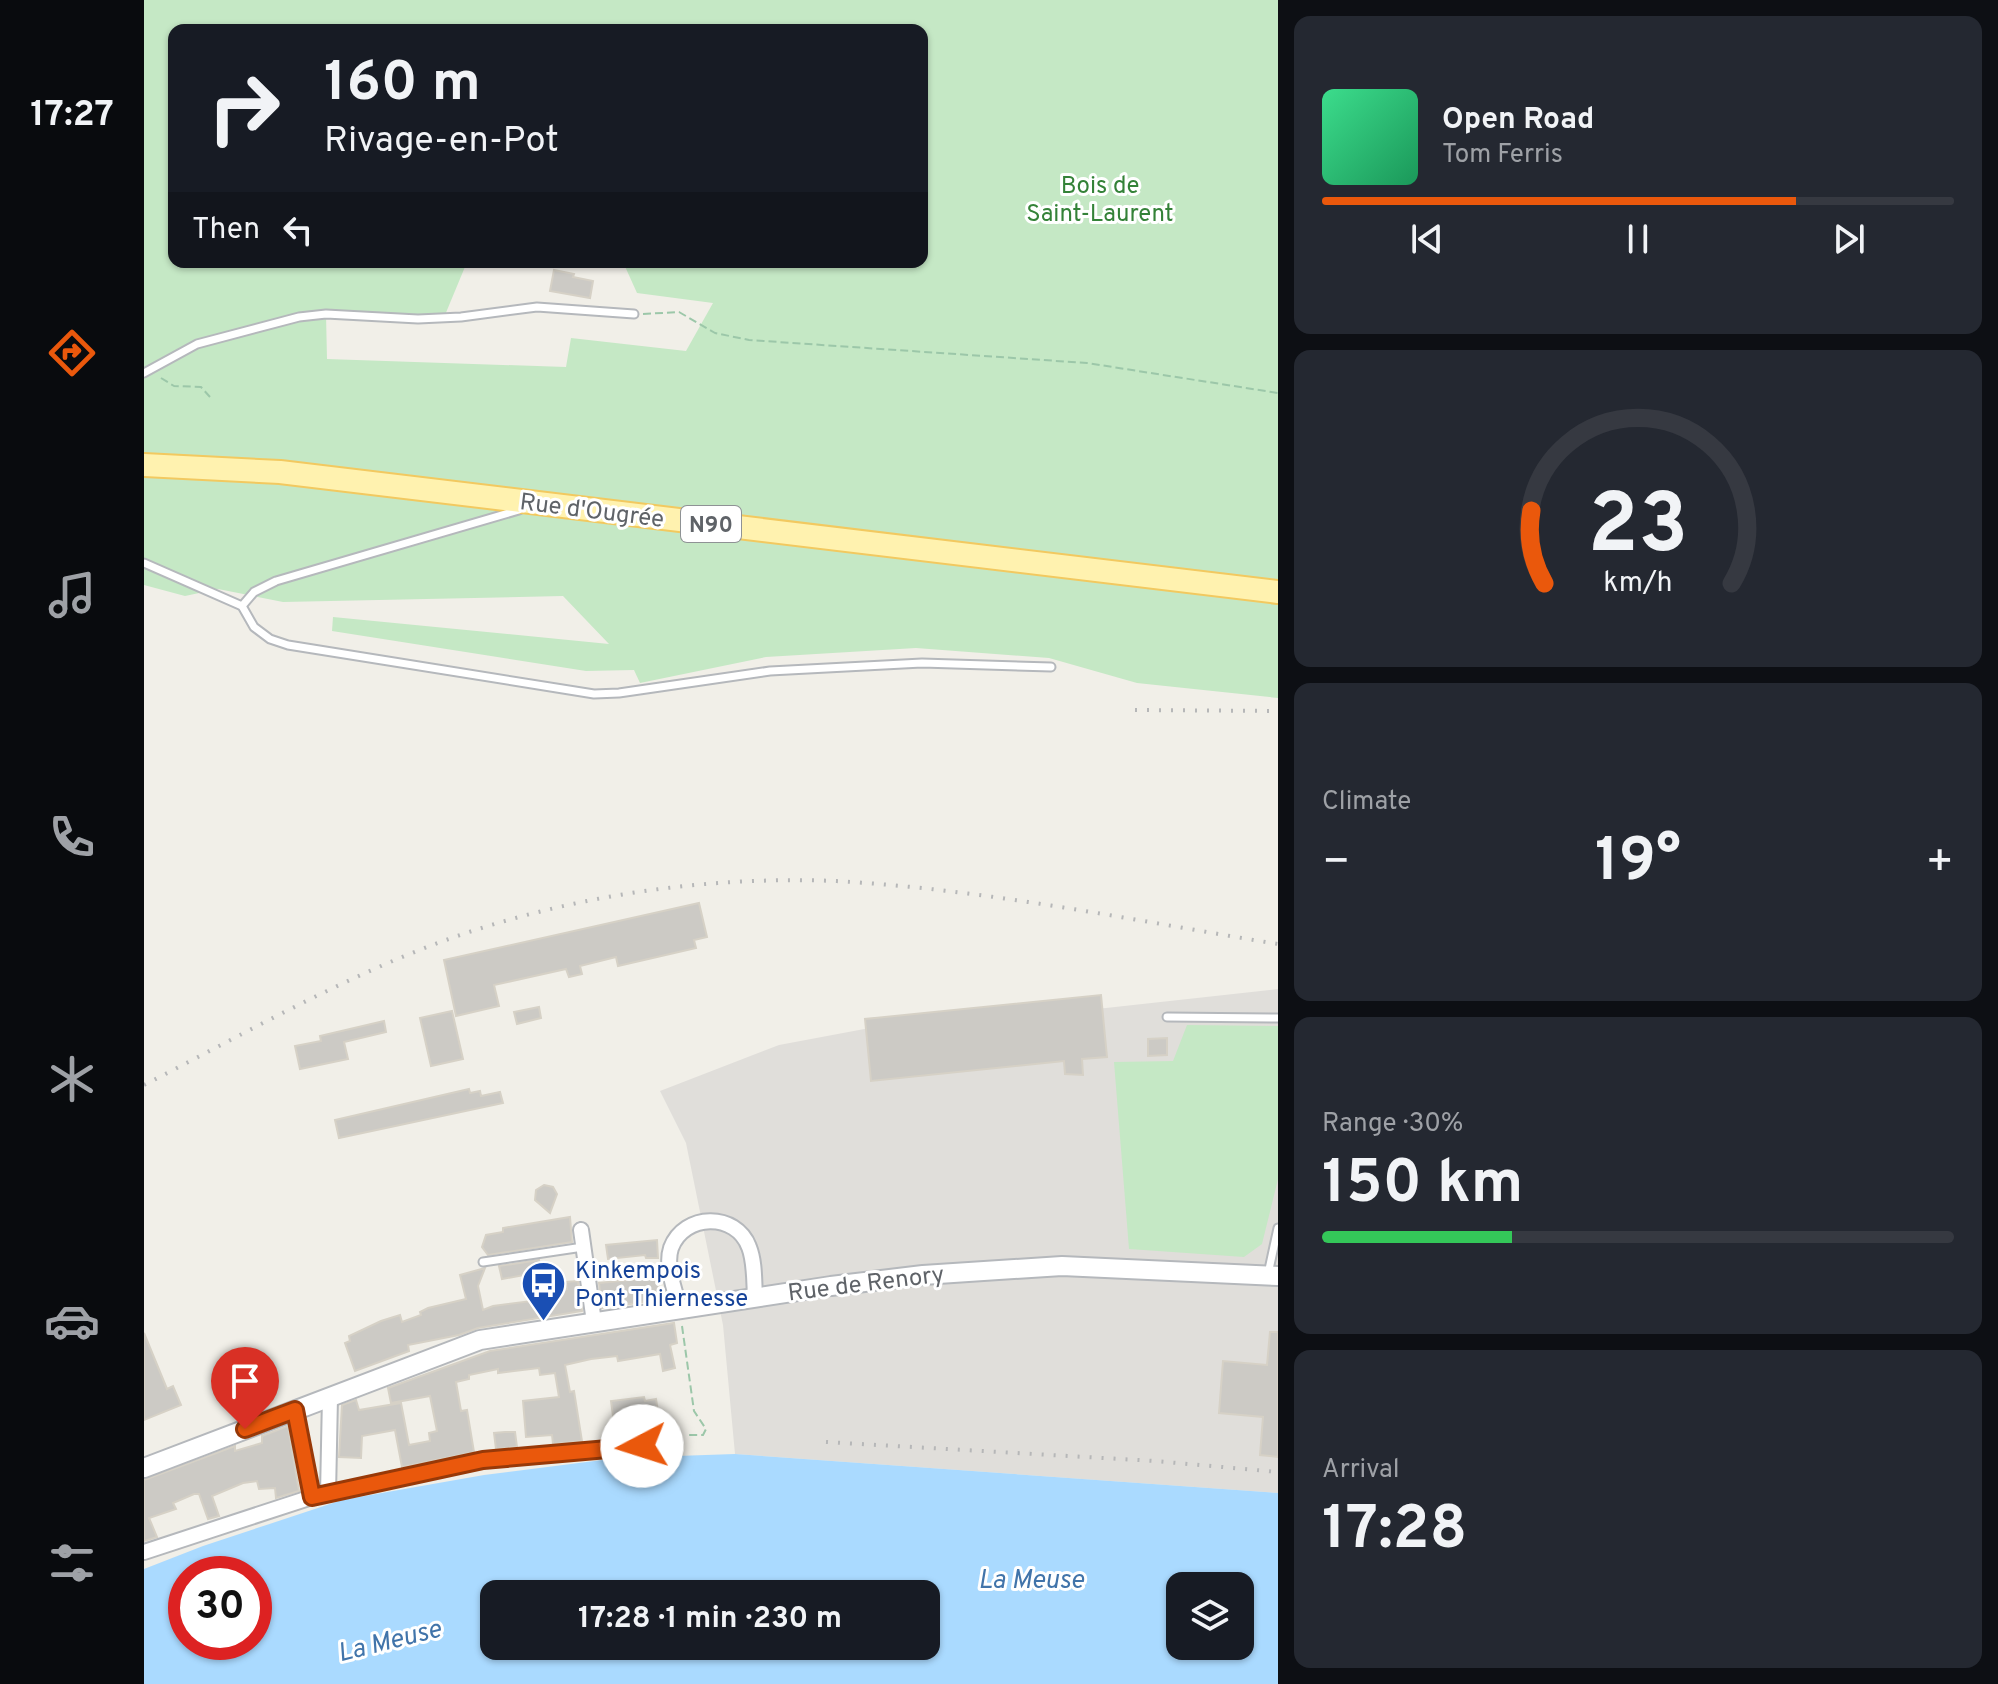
<!DOCTYPE html>
<meta charset="utf-8">
<style>
:root{--surface:#171b24;--page:#242831;--text:#f1f3f6;--muted:#9ea1a6;--line:#363941;--accent:#ea580c}
body{margin:0;font-family:Overpass,sans-serif;background:var(--page);color:var(--text);height:100vh;display:flex;flex-direction:column;font-size:30px;white-space:nowrap}
*{box-sizing:border-box;margin:0}
p{font-size:26px;color:var(--muted)}
.icon{flex:none;width:44px;height:44px;fill:none;stroke:currentColor;stroke-width:2;stroke-linecap:round;stroke-linejoin:round}
.map{position:relative;flex:1;overflow:hidden}
.panel{display:flex;flex-direction:column;gap:16px;padding:16px;background:#0d0f14;width:720px}
.panel>*{flex:none}
.guide{position:absolute;left:24px;top:24px;width:760px;height:244px;border-radius:16px;box-shadow:0 2px 6px #0004;background:#171b24;color:var(--text);overflow:hidden}
.buttons{position:absolute;left:1022px;top:1572px;display:grid;gap:16px}
.buttons a{display:grid;place-items:center;width:88px;height:88px;border-radius:16px;background:var(--surface);box-shadow:0 2px 6px #0004;font-size:40px}
.speed{position:absolute;left:24px;top:1556px;display:flex;gap:16px;font-size:40px;font-weight:700;text-align:center}
.speed>*{display:grid;place-content:center;width:104px;height:104px;border-radius:50%;background:var(--surface);box-shadow:0 2px 6px #0004;line-height:1}
.speed .limit{border:12px solid #d22;background:#fff;color:#111}
.pin{position:absolute;display:grid;place-items:center;width:68px;height:68px;color:#fff;margin:-82px -34px;border-radius:50% 50% 50% 0;rotate:-45deg;box-shadow:0 0 8px #0007}
.pin .icon{rotate:45deg}
.me{position:absolute;width:88px;margin:-44px;rotate:265deg;stroke-linejoin:round;filter:drop-shadow(0 0 6px #0008)}
.turn{display:flex;align-items:center;gap:28px;height:168px;padding:0 24px;font-size:36px}
.turn .icon{width:104px;height:104px;stroke-width:2.5}
.turn b{display:block;font-size:56px;line-height:68px}
.then{display:flex;align-items:center;height:76px;padding:0 24px;background:#0003;gap:16px;font-size:30px}
.big{font-size:60px;font-weight:700;line-height:1.1}
.panel .tile{flex:1;display:flex;flex-direction:column;justify-content:center;gap:12px;min-width:0;padding:0 28px;border-radius:16px;background:var(--page)}
.panel .dial{align-items:center;gap:0}
.dial svg{height:208px;overflow:visible;fill:none;stroke:var(--line);stroke-width:7;stroke-linecap:round;text-anchor:middle}
.dial text{fill:var(--text);stroke:none}
.song{display:flex;align-items:center;gap:24px}
.cover{width:96px;height:96px;border-radius:12px;background:linear-gradient(135deg,hsl(150 70% 55%),hsl(150 70% 35%))}
.played{height:8px;border-radius:4px;background:linear-gradient(90deg,var(--accent) 75%,var(--line) 75%)}
.keys{display:flex;justify-content:space-around;direction:ltr}
.heat{display:flex;justify-content:space-between;align-items:center;font-size:44px;direction:ltr}
.charge{height:12px;border-radius:6px;background:linear-gradient(90deg,#34c759 30%,var(--line) 0)}
.trip{position:absolute;left:336px;top:1580px;width:460px;height:80px;border-radius:16px;background:var(--surface);box-shadow:0 2px 6px #0004;font-weight:700;line-height:80px;text-align:center}
main{display:flex;flex:1;min-height:0}
.tabs{display:flex;flex-direction:column;width:144px;justify-content:space-around;align-items:center;background:#090b0e;color:var(--muted)}
.tabs .icon{width:56px;height:56px}
.tabs .active{color:var(--accent)}
.tabs b{font-size:36px;color:var(--text)}
.map>svg:first-child{display:block}
.industrial{fill:#e0deda}
.green{fill:#c5e8c5;fill-rule:evenodd}
.water{fill:#aadaff;fill-rule:evenodd}
.building{fill:#cccac5;stroke:#d6d1c6;stroke-width:2}
.lines{fill:none;stroke-linecap:round;stroke-linejoin:round}
.service-casing{stroke:#b5b8bc;stroke-width:11}
.minor-casing{stroke:#b5b8bc;stroke-width:18}
.tertiary-casing{stroke:#b5b8bc;stroke-width:22}
.primary-casing{stroke:#f2c960;stroke-width:26}
.path{stroke:#9cc7a9;stroke-width:2;stroke-dasharray:8 4;stroke-linecap:butt}
.service{stroke:#fff;stroke-width:7}
.minor{stroke:#fff;stroke-width:14}
.tertiary{stroke:#fff;stroke-width:18}
.primary{stroke:#fff2af;stroke-width:22}
.rail{stroke:#b6b7b8;stroke-width:4;stroke-dasharray:2 10;stroke-linecap:butt}
.route-casing{stroke:#983908;stroke-width:20}
.route{stroke:#ea580c;stroke-width:14}
.labels{text-anchor:middle;stroke-width:6;stroke-linejoin:round;paint-order:stroke}
.shield{fill:#fff;stroke:#8f9295;stroke-width:2}
.shield-label{font-size:22px;font-weight:bold;fill:#5f6368}
.park-label{font-size:24px;fill:#348238;stroke:#fff}
.street-label{font-size:24px;fill:#5f6368;stroke:#fff}
.transit-label{font-size:24px;fill:#164399;stroke:#fff;text-anchor:start}
.water-label{font-size:26px;font-style:italic;fill:#4174aa;stroke:#fff}
</style>
<main>
<nav class="tabs">
<b>17:27</b>
<svg class="icon active" aria-label="directions" viewBox="0 0 24 24"><path d="M12 3l9 9-9 9-9-9zM9 14v-3h6M13 9l2 2-2 2"/></svg>
<svg class="icon" aria-label="music" viewBox="0 0 24 24"><path d="M9 18V5l10-2v13"/><circle cx="6" cy="18" r="3"/><circle cx="16" cy="16" r="3"/></svg>
<svg class="icon" aria-label="phone" viewBox="0 0 24 24"><path d="M5 4h4l2 5-3 2q2 4 5 5l2-3 5 2v4C11 20 4 13 5 4z"/></svg>
<svg class="icon" aria-label="climate" viewBox="0 0 24 24"><path d="M12 3v18M4 7l16 10M4 17L20 7"/></svg>
<svg class="icon" aria-label="car" viewBox="0 0 24 24"><path d="M5 17H2v-5l4-1 3-4h7l3 4 3 1v5h-3M9 17h6M6 11h13"/><circle cx="7" cy="17" r="2"/><circle cx="17" cy="17" r="2"/></svg>
<svg class="icon" aria-label="filters" viewBox="0 0 24 24"><path d="M4 7h16M4 17h16"/><circle cx="9" cy="7" r="2"/><circle cx="15" cy="17" r="2"/></svg>
</nav>
<div class="map">
<svg width="1134" height="1684" viewBox="0 0 1134 1684">
<rect width="100%" height="100%" fill="#f1efe8"/>
<polygon class="industrial" points="1134,989 1134,1493 591,1454 579,1325 542,1143 516,1091 635,1045 747,1024 962,1008"/>
<g class="green">
<path d="M 0,0 L 1134,0 L 1134,698 L 993,683 L 905,658 L 772,648 L 622,657 L 496,683 L 490,670 L 442,671 L 188,631 L 189,617 L 465,644 L 419,596 L 139,602 L 74,589 L 41,596 L 0,585 ZM 30,30 L 778,30 L 778,262 L 479,262 L 493,293 L 569,303 L 542,351 L 427,338 L 422,367 L 183,359 L 182,314 L 301,315 L 323,262 L 30,262 Z"/>
<polygon points="1043,1025 1134,1026 1134,1179 1118,1244 1100,1257 985,1249 970,1062 1029,1061"/>
</g>
<path class="water" d="M 591,1454 L 1134,1493 L 1134,1684 L 0,1684 L 0,1569 L 59,1546 L 198,1500 L 340,1475 L 474,1458 ZM 42,1574 L 110,1574 L 110,1642 L 42,1642 ZM 1036,1586 L 1096,1586 L 1096,1646 L 1036,1646 ZM 350,1594 L 782,1594 L 782,1646 L 350,1646 Z"/>
<g class="building">
<polygon points="410,270 430,274 429,277 449,281 446,298 406,291"/>
<polygon points="555,903 563,937 550,940 552,948 474,966 472,957 436,966 438,974 425,977 422,969 350,985 355,1006 312,1016 300,960"/>
<polygon points="957,995 963,1057 938,1059 939,1075 921,1074 920,1061 727,1081 721,1019"/>
<polygon points="395,1007 397,1018 373,1024 370,1012"/>
<polygon points="308,1011 319,1059 287,1066 276,1018"/>
<polygon points="240,1021 242,1032 200,1042 204,1059 156,1069 151,1046 177,1041 176,1036"/>
<polygon points="1023,1038 1023,1055 1004,1056 1004,1039"/>
<polygon points="325,1089 326,1093 336,1091 337,1096 356,1092 359,1103 195,1138 191,1120"/>
<polygon points="400,1185 409,1187 413,1194 406,1213 391,1200 392,1190"/>
<polygon points="426,1217 428,1242 344,1255 338,1247 342,1235 359,1232 359,1228"/>
<polygon points="513,1240 514,1258 502,1258 501,1255 464,1259 462,1245"/>
<polygon points="395,1260 397,1272 358,1279 355,1266"/>
<polygon points="341,1268 334,1286 339,1310 349,1306 404,1299 403,1293 423,1289 422,1282 434,1281 438,1311 334,1328 315,1335 264,1345 265,1351 211,1371 201,1343 206,1341 205,1336 237,1321 256,1315 258,1322 277,1315 276,1312 284,1308 322,1299 316,1275"/>
<polygon points="515,1277 515,1300 458,1308 455,1283"/>
<polygon points="530,1323 533,1343 526,1345 531,1368 519,1371 516,1354 474,1361 473,1356 447,1359 421,1365 426,1392 430,1391 438,1441 409,1444 408,1435 382,1437 379,1401 415,1397 411,1373 396,1375 395,1368 354,1373 354,1369 325,1375 325,1379 312,1382 317,1411 323,1410 330,1452 258,1467 251,1430 218,1436 217,1458 195,1457 198,1405 212,1400 215,1410 257,1403 265,1445 286,1441 285,1433 293,1431 286,1396 247,1403 244,1388 346,1351"/>
<polygon points="1126,1332 1134,1332 1134,1457 1116,1455 1119,1417 1075,1413 1079,1361 1123,1365"/>
<polygon points="0,1333 23,1389 29,1386 37,1405 0,1420"/>
<polygon points="500,1397 501,1401 512,1399 516,1425 471,1431 467,1401"/>
<polygon points="144,1426 155,1491 132,1498 131,1488 115,1489 113,1481 99,1483 68,1496 75,1516 64,1519 55,1494 50,1494 29,1503 32,1509 5,1518 13,1537 0,1541 0,1480 91,1446 91,1451 118,1443 118,1436"/>
<polygon points="361,1432 371,1432 373,1447 352,1449 350,1433"/>
</g>
<g class="lines">
<defs>
<g id="service">
<polyline points="0,373 53,344 155,317 182,314 274,319 317,317 393,307 490,314"/>
<polyline points="0,563 98,606 110,627 126,639 144,645 450,694 475,693 626,671 778,663 907,667"/>
<polyline points="98,606 110,592 132,581 375,510"/>
<polyline points="1023,1017 1134,1018"/>
<polyline points="339,1262 439,1247"/>
<polyline points="1124,1274 1134,1228"/>
</g>
<g id="minor">
<polyline points="437,1230 450,1322"/>
<path d="M 536,1309 C 531,1291 521,1266 527,1248 C 540,1213 592,1212 605,1247 C 611,1262 610,1282 611,1297"/>
<polyline points="151,1410 168,1497"/>
<polyline points="184,1494 186,1397"/>
<polyline points="0,1552 168,1497 339,1460 530,1443"/>
</g>
<polyline id="tertiary" points="0,1468 336,1340 687,1286 779,1275 918,1266 1134,1276"/>
<polyline id="primary" points="0,465 136,472 1134,592"/>
</defs>
<use href="#service" class="service-casing"/>
<use href="#minor" class="minor-casing"/>
<use href="#tertiary" class="tertiary-casing"/>
<use href="#primary" class="primary-casing"/>
<g class="path">
<polyline points="499,314 535,312 571,333 605,340 943,363 1134,393"/>
<polyline points="17,378 30,386 57,387 66,397"/>
<polyline points="538,1326 550,1411 562,1429 559,1435 544,1435"/>
</g>
<use href="#service" class="service"/>
<use href="#minor" class="minor"/>
<use href="#tertiary" class="tertiary"/>
<use href="#primary" class="primary"/>
<g class="rail">
<polyline points="991,710 1134,711"/>
<path d="M 0,1085 C 106,1031 209,971 322,933 C 440,894 567,876 691,881 C 840,889 987,920 1134,944"/>
<polyline points="682,1442 1011,1461 1134,1472"/>
</g>
</g>
<g class="lines">
<defs>
<polyline id="route" points="101,1429 151,1410 168,1497 339,1460 498,1446"/>
</defs>
<use href="#route" class="route-casing"/>
<use href="#route" class="route"/>
</g>
<defs>
<symbol id="bus-pin" viewBox="-11 -11 22 30"><path d="M0 17L-7.5 6A9.5 9.5 0 1 1 7.5 6Z" fill="#1a4fb4" stroke="#fff"/><path d="M-5-6H5V4H4V6H2V4H-2V6H-4V4H-5ZM-3.5-4V0h7V-4ZM-3.5 1.2v1.5H-2V1.2ZM2 1.2v1.5H3.5V1.2Z" fill="#fff"/></symbol>
</defs>
<g fill-rule="evenodd">
<use href="#bus-pin" x="374" y="1258" width="51" height="69"/>
</g>
<g class="labels">
<rect class="shield" x="537" y="506" width="60" height="36" rx="6"/>
<g class="shield-label">
<text x="567" y="532">N90</text>
</g>
<g class="park-label">
<text x="956" y="193">Bois de<tspan x="956" dy="28">Saint-Laurent</tspan></text>
</g>
<g class="street-label">
<text transform="translate(448 510) rotate(7)" y="8">Rue d'Ougrée</text>
<text transform="translate(722 1283) rotate(-7)" y="8">Rue de Renory</text>
</g>
<g class="transit-label">
<text x="431" y="1278">Kinkempois<tspan x="431" dy="28">Pont Thiernesse</tspan></text>
</g>
<g class="water-label">
<text x="887" y="1588">La Meuse</text>
<text transform="translate(245 1640) rotate(-14)" y="9">La Meuse</text>
</g>
</g>
</svg>
<div class="buttons">
<a><svg class="icon" aria-label="layers" viewBox="0 0 24 24"><path d="M12 4l9 5-9 5-9-5zM3 14l9 5 9-5"/></svg></a>
</div>
<div class="speed"><div class="limit">30</div></div>
<div class="pin" style="left:101px;top:1429px;background:#d93025"><svg class="icon" aria-label="arrive" viewBox="0 0 24 24"><path d="M6 21V4h12l-3 4 3 4H6"/></svg></div>
<svg class="me" style="left:498px;top:1446px" viewBox="-20 -20 40 40"><circle r="19" fill="#fff"/><path d="M0-13L10 11 0 6-10 11z" fill="#ea580c"/></svg>
<div class="trip">17:28 · 1 min · 230 m</div>
<div class="guide">
<div class="turn"><svg class="icon" aria-label="right" viewBox="0 0 24 24"><path d="M7 20v-9h11M14 6l5 5-5 5"/></svg><div><b>160 m</b>Rivage-en-Pot</div></div>
<div class="then">Then<svg class="icon" aria-label="left" viewBox="0 0 24 24"><path d="M17 20v-9H6M10 6l-5 5 5 5"/></svg></div>
</div>
</div>
<section class="panel">
<div class="tile">
<div class="song"><i class="cover"></i><div><b>Open Road</b><p>Tom Ferris</p></div></div>
<div class="played"></div>
<div class="keys"><svg class="icon" aria-label="previous" viewBox="0 0 24 24"><path d="M18 5L8 12l10 7zM5 5v14"/></svg><svg class="icon" aria-label="pause" viewBox="0 0 24 24"><path d="M8 5v14M16 5v14"/></svg><svg class="icon" aria-label="next" viewBox="0 0 24 24"><path d="M6 5l10 7-10 7zM19 5v14"/></svg></div>
</div>
<div class="tile dial"><svg viewBox="0 0 100 80">
<path d="M14 69A42 42 0 1 1 86 69"/>
<path d="M14 69A42 42 0 0 1 9 41" stroke="#ea580c"/>
<text x="50" y="56" font-size="32" font-weight="700">23</text>
<text x="50" y="72" font-size="11">km/h</text>
</svg></div>
<div class="tile"><p>Climate</p>
<div class="heat"><a>−</a><b class="big">19°</b><a>+</a></div>
</div>
<div class="tile"><p>Range · 30%</p><b class="big">150 km</b><div class="charge"></div></div>
<div class="tile"><p>Arrival</p><b class="big">17:28</b></div>
</section>
</main>
